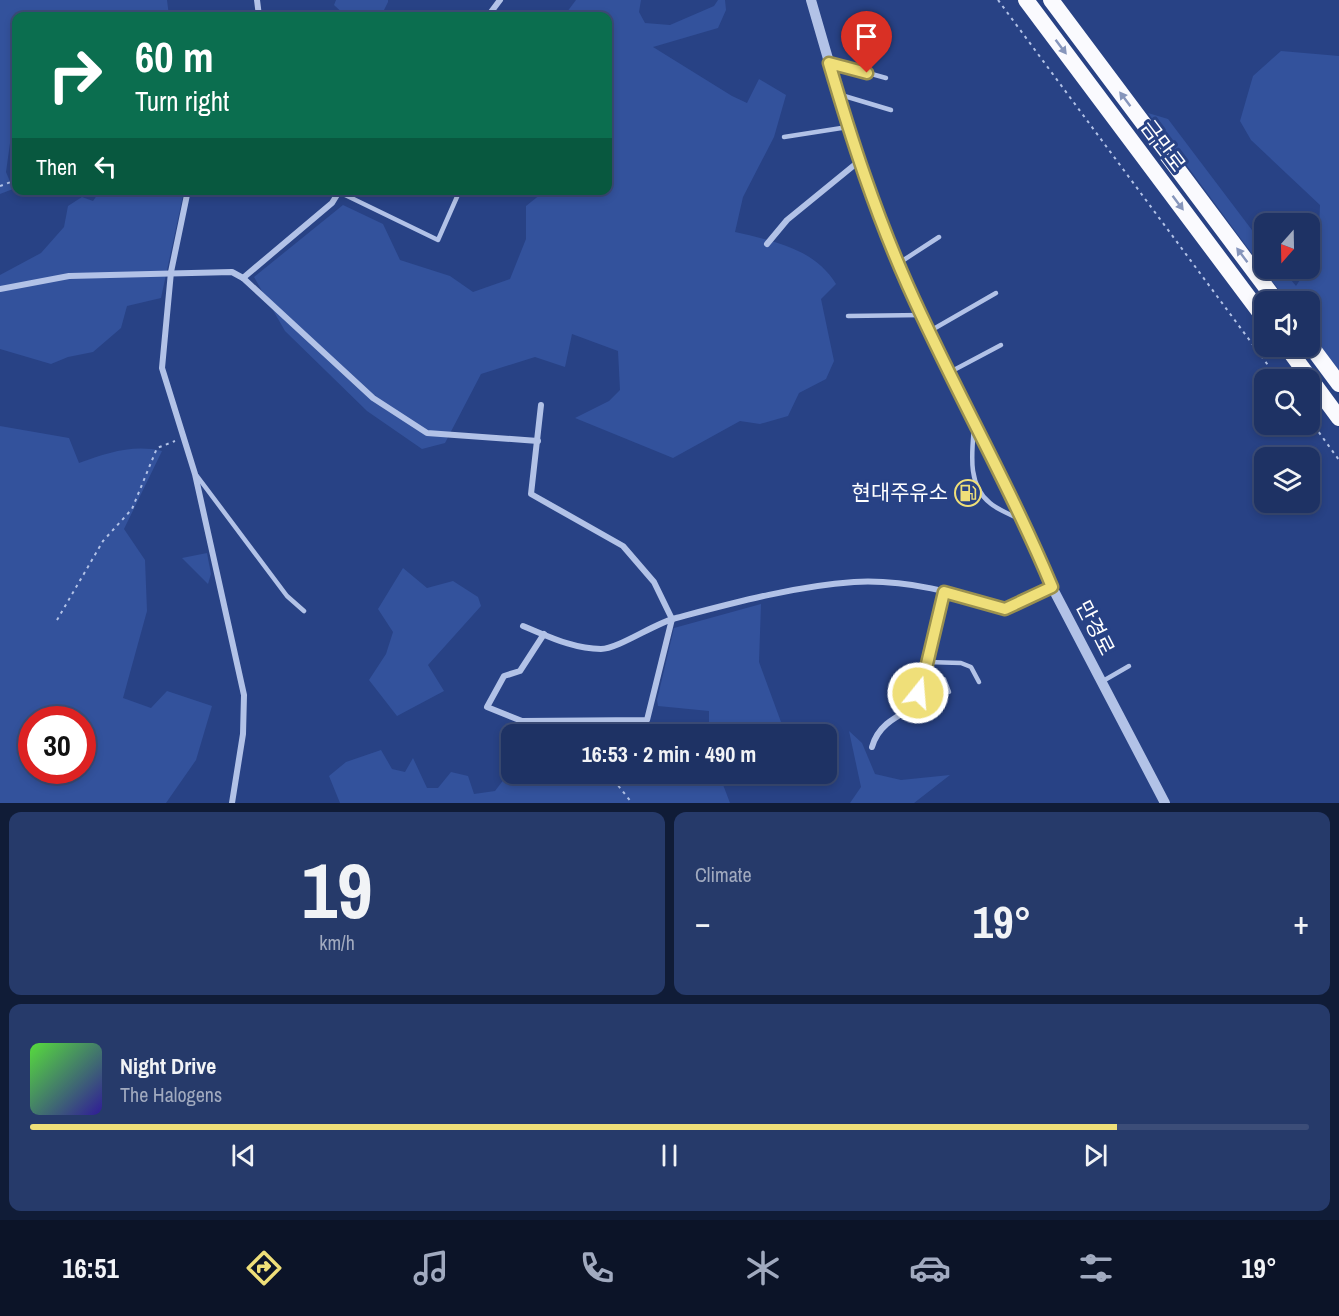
<!DOCTYPE html>
<meta charset="utf-8">
<style>
:root{--surface:#1e3264;--page:#263a6a;--text:#f1f3f6;--muted:#a1aabf;--line:#3c4d78;--accent:#efdf79}
body{margin:0;font-family:"Archivo Narrow","Noto Sans KR",sans-serif;background:var(--page);color:var(--text);height:100vh;display:flex;flex-direction:column;font-size:22px;white-space:nowrap}
*{box-sizing:border-box;margin:0}
p{font-size:20px;color:var(--muted)}
.icon{flex:none;width:33px;height:33px;fill:none;stroke:currentColor;stroke-width:2;stroke-linecap:round;stroke-linejoin:round}
.map{position:relative;height:803px;overflow:hidden}
.drawer{display:flex;flex-direction:column;gap:9px;padding:9px;background:#101c37;flex:1}
.drawer>*{flex:none}
.guide{position:absolute;left:12px;top:12px;width:600px;height:183px;border-radius:12px;box-shadow:0 3px 9px #0003,0 0 0 2px var(--line);background:#0b6e4f;color:#fff;overflow:hidden}
.needle{width:39px;rotate:200deg}
.fabs{position:absolute;left:1254px;top:213px;display:grid;gap:12px}
.fabs a{display:grid;place-items:center;width:66px;height:66px;border-radius:12px;background:var(--surface);box-shadow:0 3px 9px #0003,0 0 0 2px var(--line);font-size:30px}
.speed{position:absolute;left:18px;top:706px;display:flex;gap:12px;font-size:30px;font-weight:700;text-align:center}
.speed>*{display:grid;place-content:center;width:78px;height:78px;border-radius:50%;background:var(--surface);box-shadow:0 3px 9px #0003,0 0 0 2px var(--line);line-height:1}
.speed .limit{border:9px solid #d22;background:#fff;color:#111}
.pin{position:absolute;display:grid;place-items:center;width:51px;height:51px;color:#fff;margin:-62px -26px;border-radius:50% 50% 50% 0;rotate:-45deg;box-shadow:0 0 6px #0007}
.pin .icon{rotate:45deg}
.me{position:absolute;width:66px;margin:-33px;rotate:17deg;stroke-linejoin:round;filter:drop-shadow(0 0 4px #0008)}
.turn{display:flex;align-items:center;gap:21px;height:126px;padding:0 24px;font-size:27px}
.turn .icon{width:78px;height:78px;stroke-width:2.5}
.turn b{display:block;font-size:42px;line-height:51px}
.then{display:flex;align-items:center;height:57px;padding:0 24px;background:#0003;gap:12px;font-size:22px}
.big{font-size:45px;font-weight:800;line-height:1.1}
.drawer .widget{flex:1;display:flex;flex-direction:column;justify-content:center;gap:9px;min-width:0;padding:0 21px;border-radius:12px;background:var(--page)}
.drawer .dial{align-items:center;gap:0}
.dial b{font-size:78px;line-height:1}
.song{display:flex;align-items:center;gap:18px}
.cover{width:72px;height:72px;border-radius:9px;background:linear-gradient(135deg,hsl(110 70% 55%),hsl(250 70% 35%))}
.played{height:6px;border-radius:3px;background:linear-gradient(90deg,var(--accent) 85%,var(--line) 85%)}
.keys{display:flex;justify-content:space-around;direction:ltr}
.heat{display:flex;justify-content:space-between;align-items:center;font-size:33px;direction:ltr}
.drawer .tiles{flex:1;display:grid;gap:9px;grid-template-columns:1fr 1fr}
.widget:last-child{grid-column:span 2}
.trip{position:absolute;left:501px;top:724px;width:336px;height:60px;border-radius:12px;background:var(--surface);box-shadow:0 3px 9px #0003,0 0 0 2px var(--line);font-weight:800;line-height:60px;text-align:center}
.tab-bar{display:flex;height:96px;justify-content:space-around;align-items:center;background:#0c1428;color:var(--muted)}
.tab-bar .icon{width:42px;height:42px}
.tab-bar .on{color:var(--accent)}
.tab-bar b{font-size:27px;color:var(--text)}
.map>svg:first-child{display:block}
.green{fill:#33529c;fill-rule:evenodd}
.lines{fill:none;stroke-linecap:round;stroke-linejoin:round}
.path{stroke:#b2c2e7;stroke-width:2;stroke-dasharray:3 4.5;stroke-linecap:butt}
.service{stroke:#b2c2e7;stroke-width:4.5}
.minor{stroke:#b2c2e7;stroke-width:6}
.tertiary{stroke:#b2c2e7;stroke-width:10}
.trunk{stroke:#fafafe;stroke-width:16}
.oneway{fill:#8695bb}
.route-casing{stroke:#9b914f;stroke-width:15}
.route{stroke:#efdf79;stroke-width:10}
.labels{text-anchor:middle;stroke-width:6;stroke-linejoin:round;paint-order:stroke}
.street-label{font-size:21px;fill:#fff;stroke:#284285}
.poi-label{font-size:21px;fill:#fff;stroke:#284285;text-anchor:end}
</style>
<div class="map">
<svg width="1339" height="803" viewBox="0 0 1339 803">
<rect width="100%" height="100%" fill="#284285"/>
<g class="green">
<polygon points="0,0 167,0 169,16 16,16 16,100 6,172 13,189 0,194"/>
<polygon points="336,0 388,0 388,2 381,16 346,16 334,5"/>
<path d="M 576,0 L 641,0 L 639,12 L 645,23 L 670,25 L 714,6 L 718,0 L 725,0 L 726,10 L 718,28 L 653,47 L 732,96 L 747,103 L 759,79 L 786,95 L 774,137 L 743,197 L 735,232 C 773,241 814,248 836,284 L 821,299 L 834,361 L 826,379 L 799,393 L 788,416 L 760,424 L 740,421 L 673,458 L 575,418 L 609,401 L 620,390 L 618,351 L 572,334 L 565,367 L 535,357 L 481,374 L 445,443 L 422,449 L 367,411 L 285,331 L 254,277 L 343,205 L 383,224 L 400,260 L 450,276 L 473,292 L 510,279 L 526,239 L 526,206 L 541,194 L 539,191 L 608,190 L 608,16 L 564,16 Z"/>
<polygon points="1281,51 1339,56 1339,371 1310,332 1310,302 1287,301 1148,113 1168,119 1264,246 1264,268 1282,269 1296,286 1318,252 1320,205 1251,140 1240,121 1253,76"/>
<polygon points="100,191 184,191 161,298 127,306 121,328 93,352 68,357 51,364 0,349 0,275 41,253 64,227 68,206 82,197 93,201"/>
<path d="M 0,426 L 69,438 L 79,463 C 107,453 133,444 162,451 L 124,529 L 145,560 L 147,611 L 123,698 L 151,708 L 167,691 L 212,706 L 196,760 L 166,803 L 0,803 ZM 32,720 L 82,720 L 82,771 L 32,771 Z"/>
<polygon points="207,553 211,574 208,584 182,558"/>
<polygon points="403,568 427,588 453,581 478,597 481,606 428,665 444,691 397,716 369,680 386,654 393,632 378,609"/>
<polygon points="761,604 759,662 781,722 775,735 709,735 709,711 658,706 657,700 674,628"/>
<polygon points="849,731 862,743 875,774 901,780 950,775 914,803 850,803 861,787"/>
<polygon points="381,750 392,769 405,772 413,758 427,788 438,788 451,772 468,776 474,794 495,791 511,770 512,774 719,774 730,803 340,803 329,776 346,762"/>
</g>
<g class="lines">
<g class="path">
<polyline points="998,0 1279,380"/>
<polyline points="0,186 16,180"/>
<polyline points="1310,420 1339,460"/>
<polyline points="57,620 103,541 132,509 157,448 175,441"/>
<polyline points="609,774 632,803"/>
</g>
<g class="service">
<polyline points="832,63 886,78"/>
<polyline points="841,95 891,110"/>
<polyline points="784,137 848,127"/>
<polyline points="339,192 438,240 460,190"/>
<polyline points="899,263 939,237"/>
<polyline points="848,316 922,315"/>
<polyline points="930,331 996,293"/>
<polyline points="952,371 1001,345"/>
<path d="M 974,427 C 972,452 967,485 990,503 C 998,510 1010,514 1019,519"/>
<polyline points="197,476 287,596 304,611"/>
<polyline points="927,662 961,663 971,667 979,682"/>
<polyline points="926,677 944,679 949,692"/>
<polyline points="1103,681 1129,666"/>
</g>
<g class="minor">
<polyline points="257,0 259,16"/>
<polyline points="488,16 500,0"/>
<polyline points="188,190 171,272 162,368 195,474 244,695 243,734 232,803"/>
<polyline points="767,244 787,220 858,162"/>
<polyline points="243,278 373,398 427,433 538,441"/>
<polyline points="0,289 69,276 232,272 243,278 332,203 340,190"/>
<polyline points="541,405 531,494 623,546 654,582 672,619 647,720 522,721 487,707 504,676 520,671 544,634"/>
<path d="M 523,626 C 548,636 573,649 601,649 C 618,649 655,623 676,618 C 733,603 795,586 854,582 C 905,579 958,593 1006,609 L 1052,587"/>
<path d="M 872,747 C 878,725 896,717 914,707 L 926,680 L 926,667 L 944,592"/>
</g>
<polyline class="tertiary" points="811,0 858,162 908,286 1033,542 1052,587 1165,803"/>
<g class="trunk">
<polyline points="1026,0 1264,318"/>
<polyline points="1051,0 1277,302"/>
<polyline points="1310,345 1339,384"/>
<polyline points="1286,346 1339,418"/>
</g>
</g>
<defs><path id="oneway-solid" d="M-6-.8H1V-3.2L6.5 0L1 3.2V.8H-6Z" transform="scale(1.5)"/></defs>
<g class="oneway">
<use href="#oneway-solid" transform="translate(1061 47) rotate(53)"/>
<use href="#oneway-solid" transform="translate(1125 99) rotate(-127)"/>
<use href="#oneway-solid" transform="translate(1178 203) rotate(53)"/>
<use href="#oneway-solid" transform="translate(1242 255) rotate(-127)"/>
</g>
<g class="lines">
<defs>
<path id="route" d="M 867,73 L 829,63 C 852,141 875,212 908,286 C 953,387 1009,484 1052,587 L 1005,609 L 944,592 L 926,668 L 926,680 L 918,693"/>
</defs>
<use href="#route" class="route-casing"/>
<use href="#route" class="route"/>
</g>
<defs>
<symbol id="fuel-ring" viewBox="-11 -11 22 22"><circle r="9.5" fill="#284285" stroke="#efdf79" stroke-width="1.5"/><path d="M-5.5-6h7V0h2V4h1.3V-2.5L3-4.5l.8-.8L6-3V5H2.5V1h-1V6h-7ZM-4.2-4.7v3.2H.2V-4.7Z" fill="#efdf79"/></symbol>
</defs>
<g fill-rule="evenodd">
<use href="#fuel-ring" x="953" y="478" width="30" height="30"/>
</g>
<g class="labels">
<g class="street-label">
<text transform="translate(1163 146) rotate(53)" y="7">금만로</text>
<text transform="translate(1095 628) rotate(63)" y="7">만경로</text>
</g>
<g class="poi-label">
<text x="948" y="500">현대주유소</text>
</g>
</g>
</svg>
<div class="fabs">
<a><svg class="needle" viewBox="-14 -14 28 28"><path d="M0-13l5 13h-10z" fill="#e53935"/><path d="M0 13l5-13h-10z" fill="#a1aabf"/></svg></a>
<a><svg class="icon" aria-label="sound" viewBox="0 0 24 24"><path d="M4 9h4l5-4v14l-5-4H4zM17 9q2 3 0 6"/></svg></a>
<a><svg class="icon" aria-label="search" viewBox="0 0 24 24"><circle cx="10" cy="10" r="6"/><path d="M15 15l6 6"/></svg></a>
<a><svg class="icon" aria-label="layers" viewBox="0 0 24 24"><path d="M12 4l9 5-9 5-9-5zM3 14l9 5 9-5"/></svg></a>
</div>
<div class="speed"><div class="limit">30</div></div>
<div class="pin" style="left:867px;top:73px;background:#d93025"><svg class="icon" aria-label="arrive" viewBox="0 0 24 24"><path d="M6 21V4h12l-3 4 3 4H6"/></svg></div>
<svg class="me" style="left:918px;top:693px" viewBox="-20 -20 40 40"><circle r="17" fill="#efdf79" stroke="#fff" stroke-width="3"/><path d="M0-11L8 9 0 5-8 9z" fill="#fff"/></svg>
<div class="trip">16:53 · 2 min · 490 m</div>
<div class="guide">
<div class="turn"><svg class="icon" aria-label="right" viewBox="0 0 24 24"><path d="M7 20v-9h11M14 6l5 5-5 5"/></svg><div><b>60 m</b>Turn right</div></div>
<div class="then">Then<svg class="icon" aria-label="left" viewBox="0 0 24 24"><path d="M17 20v-9H6M10 6l-5 5 5 5"/></svg></div>
</div>
</div>
<section class="drawer">
<div class="tiles">
<div class="widget dial"><b>19</b><p>km/h</p></div>
<div class="widget"><p>Climate</p>
<div class="heat"><a>−</a><b class="big">19°</b><a>+</a></div>
</div>
<div class="widget">
<div class="song"><i class="cover"></i><div><b>Night Drive</b><p>The Halogens</p></div></div>
<div class="played"></div>
<div class="keys"><svg class="icon" aria-label="previous" viewBox="0 0 24 24"><path d="M18 5L8 12l10 7zM5 5v14"/></svg><svg class="icon" aria-label="pause" viewBox="0 0 24 24"><path d="M8 5v14M16 5v14"/></svg><svg class="icon" aria-label="next" viewBox="0 0 24 24"><path d="M6 5l10 7-10 7zM19 5v14"/></svg></div>
</div>
</div>
</section>
<nav class="tab-bar">
<b>16:51</b>
<svg class="icon on" aria-label="directions" viewBox="0 0 24 24"><path d="M12 3l9 9-9 9-9-9zM9 14v-3h6M13 9l2 2-2 2"/></svg>
<svg class="icon" aria-label="music" viewBox="0 0 24 24"><path d="M9 18V5l10-2v13"/><circle cx="6" cy="18" r="3"/><circle cx="16" cy="16" r="3"/></svg>
<svg class="icon" aria-label="phone" viewBox="0 0 24 24"><path d="M5 4h4l2 5-3 2q2 4 5 5l2-3 5 2v4C11 20 4 13 5 4z"/></svg>
<svg class="icon" aria-label="climate" viewBox="0 0 24 24"><path d="M12 3v18M4 7l16 10M4 17L20 7"/></svg>
<svg class="icon" aria-label="car" viewBox="0 0 24 24"><path d="M5 17H2v-5l4-1 3-4h7l3 4 3 1v5h-3M9 17h6M6 11h13"/><circle cx="7" cy="17" r="2"/><circle cx="17" cy="17" r="2"/></svg>
<svg class="icon" aria-label="filters" viewBox="0 0 24 24"><path d="M4 7h16M4 17h16"/><circle cx="9" cy="7" r="2"/><circle cx="15" cy="17" r="2"/></svg>
<b>19°</b>
</nav>
